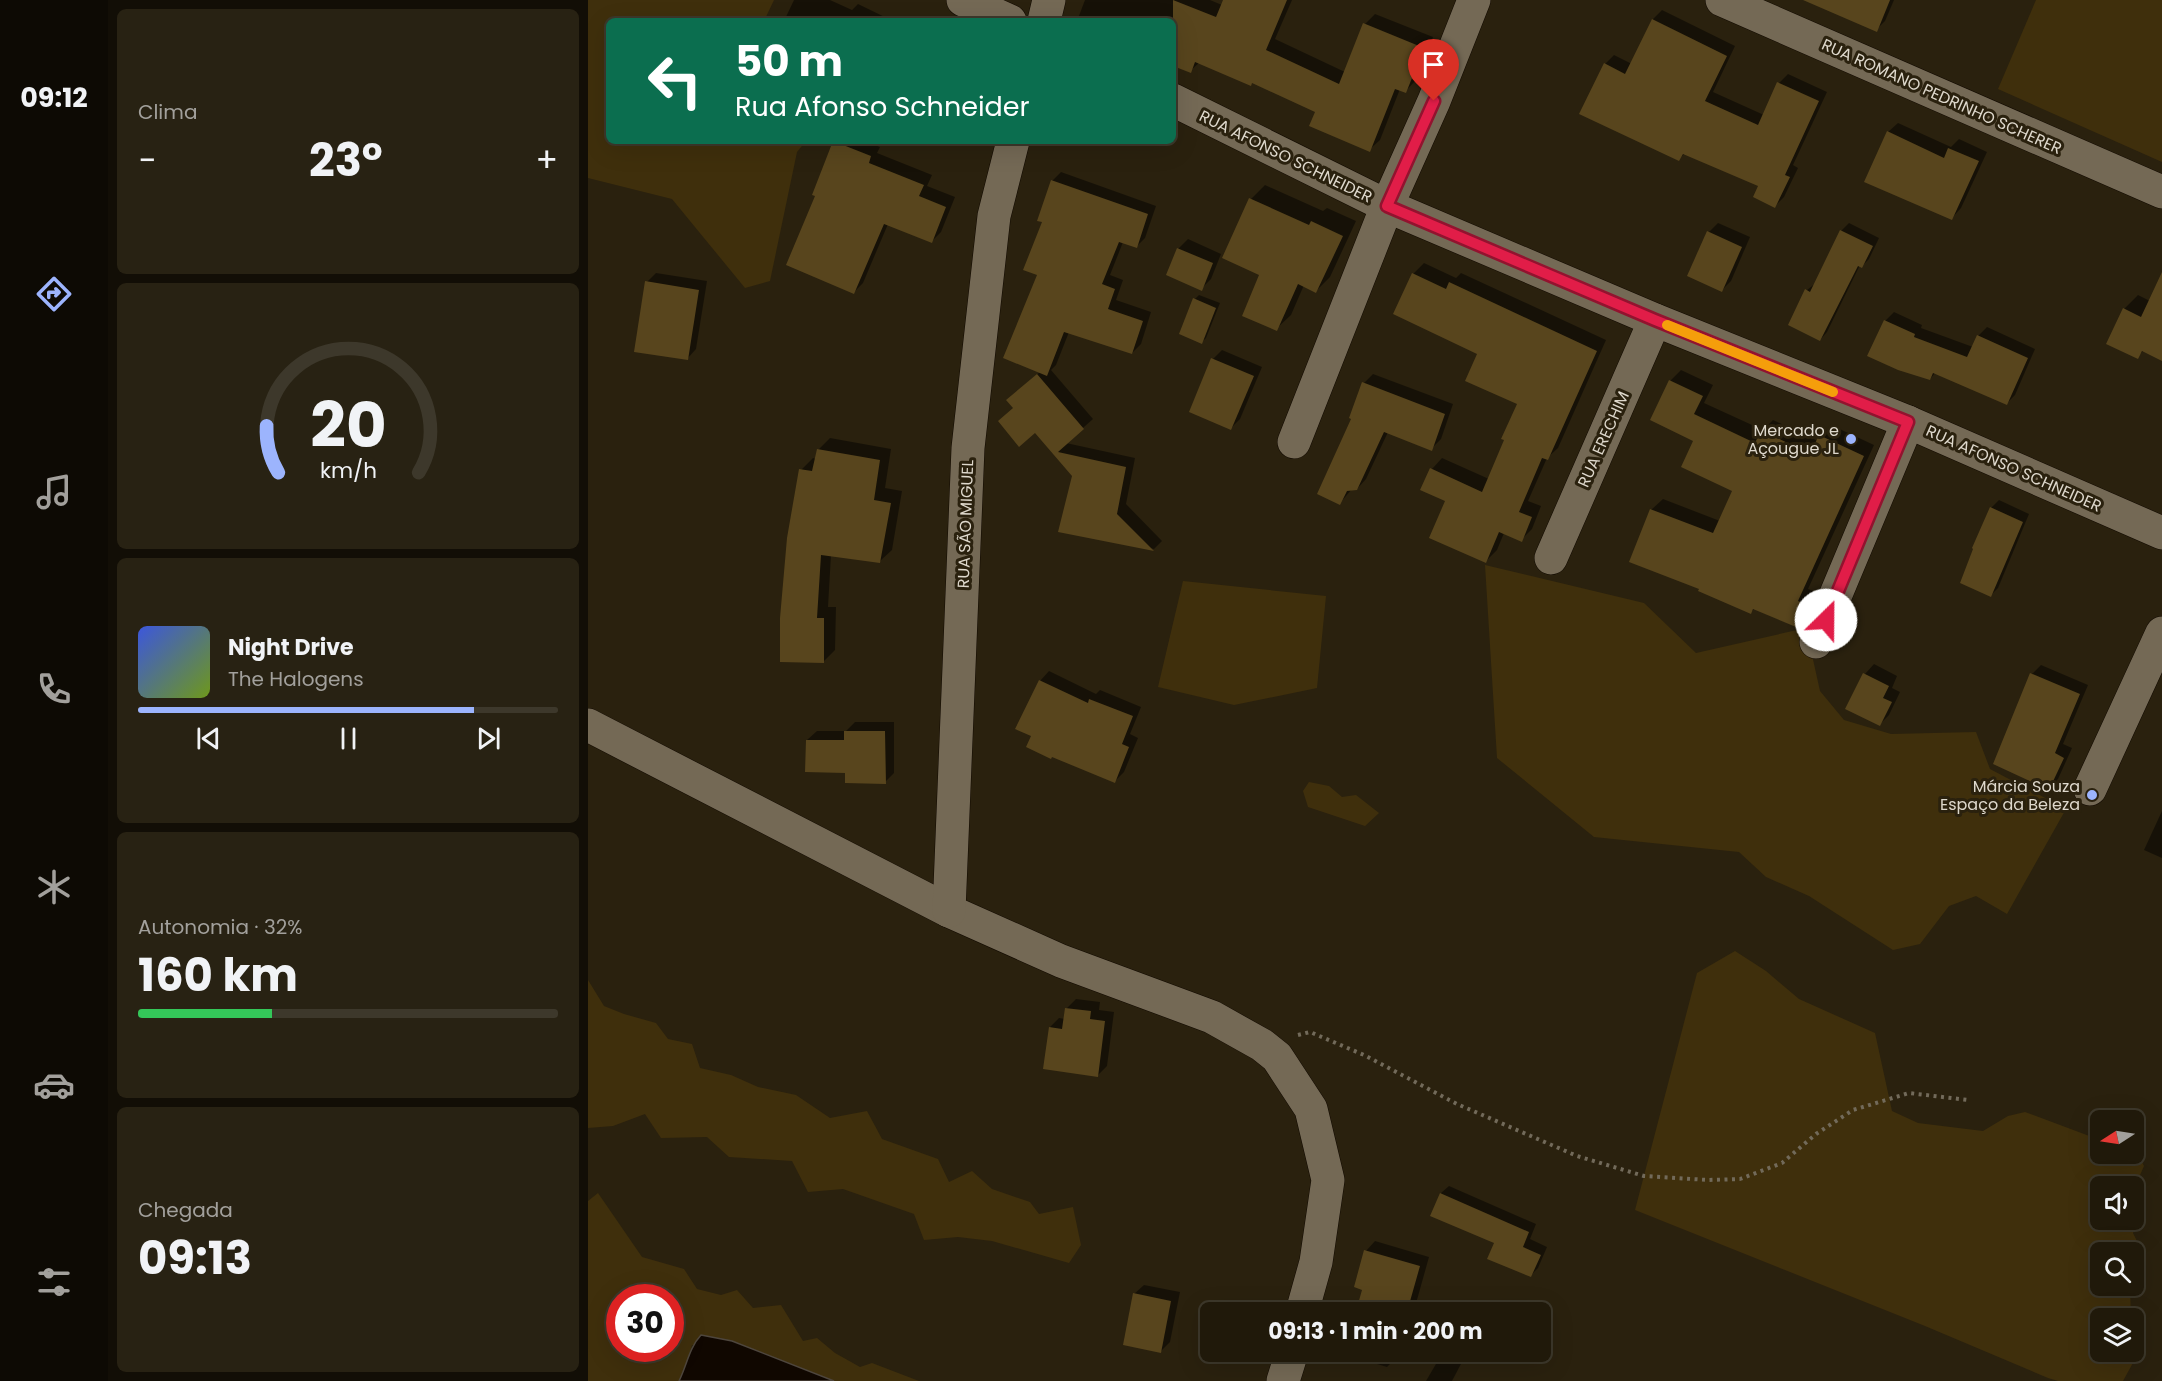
<!DOCTYPE html>
<html lang="pt">
<meta charset="utf-8">
<style>
:root{--surface:#20190a;--page:#282213;--text:#f1f3f6;--muted:#a2a09c;--line:#3d382b;--accent:#9cb4fd}
body{margin:0;font-family:Poppins,sans-serif;background:var(--page);color:var(--text);height:100vh;display:flex;flex-direction:column;font-size:22px;white-space:nowrap}
*{box-sizing:border-box;margin:0}
p{font-size:20px;color:var(--muted)}
.icon{flex:none;width:33px;height:33px;fill:none;stroke:currentColor;stroke-width:2;stroke-linecap:round;stroke-linejoin:round}
.map{position:relative;flex:1;overflow:hidden}
.panel{display:flex;flex-direction:column;gap:9px;padding:9px;background:#120e06;width:480px}
.panel>*{flex:none}
.hud{position:absolute;left:18px;top:18px;width:570px;height:126px;border-radius:9px;box-shadow:0 6px 24px #0002,0 0 0 2px var(--line);background:#0b6e4f;color:#fff;overflow:hidden}
.needle{width:39px;rotate:258deg}
.buttons{position:absolute;left:1502px;top:1110px;display:grid;gap:12px}
.buttons a{display:grid;place-items:center;width:54px;height:54px;border-radius:9px;background:var(--surface);box-shadow:0 6px 24px #0002,0 0 0 2px var(--line);font-size:30px}
.speed{position:absolute;left:18px;top:1284px;display:flex;gap:12px;font-size:30px;font-weight:700;text-align:center}
.speed>*{display:grid;place-content:center;width:78px;height:78px;border-radius:50%;background:var(--surface);box-shadow:0 6px 24px #0002,0 0 0 2px var(--line);line-height:1}
.speed .limit{border:9px solid #d22;background:#fff;color:#111}
.pin{position:absolute;display:grid;place-items:center;width:51px;height:51px;color:#fff;margin:-62px -26px;border-radius:50% 50% 50% 0;rotate:-45deg;box-shadow:0 0 6px #0007}
.pin .icon{rotate:45deg}
.me{position:absolute;width:66px;margin:-33px;rotate:23deg;stroke-linejoin:round;filter:drop-shadow(0 0 4px #0008)}
.turn{display:flex;align-items:center;gap:21px;height:126px;padding:0 30px;font-size:27px}
.turn .icon{width:78px;height:78px;stroke-width:2.5}
.turn b{display:block;font-size:42px;line-height:51px}
.big{font-size:45px;font-weight:700;line-height:1.1}
.panel .card{flex:1;display:flex;flex-direction:column;justify-content:center;gap:9px;min-width:0;padding:0 21px;border-radius:9px;background:var(--page)}
.panel .dial{align-items:center;gap:0}
.dial svg{height:156px;overflow:visible;fill:none;stroke:var(--line);stroke-width:7;stroke-linecap:round;text-anchor:middle}
.dial text{fill:var(--text);stroke:none}
.song{display:flex;align-items:center;gap:18px}
.cover{width:72px;height:72px;border-radius:9px;background:linear-gradient(135deg,hsl(230 70% 55%),hsl(80 70% 35%))}
.played{height:6px;border-radius:3px;background:linear-gradient(90deg,var(--accent) 80%,var(--line) 80%)}
.keys{display:flex;justify-content:space-around;direction:ltr}
.heat{display:flex;justify-content:space-between;align-items:center;font-size:33px;direction:ltr}
.charge{height:9px;border-radius:4px;background:linear-gradient(90deg,#34c759 32%,var(--line) 0)}
.trip{position:absolute;left:612px;top:1302px;width:351px;height:60px;border-radius:9px;background:var(--surface);box-shadow:0 6px 24px #0002,0 0 0 2px var(--line);font-weight:700;line-height:60px;text-align:center}
main{display:flex;flex:1;min-height:0}
.tabs{display:flex;flex-direction:column;width:108px;justify-content:space-around;align-items:center;background:#0d0a04;color:var(--muted)}
.tabs .icon{width:42px;height:42px}
.tabs .current{color:var(--accent)}
.tabs b{font-size:27px;color:var(--text)}
.map>svg:first-child{display:block}
.green{fill:#3f2f0c;fill-rule:evenodd}
.water{fill:#100700;stroke:#4e463d;stroke-width:1.5}
.shadow{fill:#0007}
.building{fill:#58451d}
.lines{fill:none;stroke-linecap:round;stroke-linejoin:round}
.minor-casing{stroke:#120a00;stroke-width:34}
.path{stroke:#726a5a;stroke-width:4;stroke-dasharray:3 4.5;stroke-linecap:butt}
.minor{stroke:#746955;stroke-width:33}
.route-casing{stroke:#92132f;stroke-width:15}
.route{stroke:#e11d48;stroke-width:10}
.slow{stroke:#f59e0b;stroke-width:10}
.poi-dot{fill:#9cb4fd;stroke:#2a210e;stroke-width:2}
.labels{text-anchor:middle;stroke-width:6;stroke-linejoin:round;paint-order:stroke}
.street-label{font-size:16px;fill:#ded8cc;stroke:#2a210e}
.poi-label{font-size:16px;fill:#ded8cc;stroke:#2a210e;text-anchor:end}
</style>
<main>
<nav class="tabs">
<b>09:12</b>
<svg class="icon current" aria-label="directions" viewBox="0 0 24 24"><path d="M12 3l9 9-9 9-9-9zM9 14v-3h6M13 9l2 2-2 2"/></svg>
<svg class="icon" aria-label="music" viewBox="0 0 24 24"><path d="M9 18V5l10-2v13"/><circle cx="6" cy="18" r="3"/><circle cx="16" cy="16" r="3"/></svg>
<svg class="icon" aria-label="phone" viewBox="0 0 24 24"><path d="M5 4h4l2 5-3 2q2 4 5 5l2-3 5 2v4C11 20 4 13 5 4z"/></svg>
<svg class="icon" aria-label="climate" viewBox="0 0 24 24"><path d="M12 3v18M4 7l16 10M4 17L20 7"/></svg>
<svg class="icon" aria-label="car" viewBox="0 0 24 24"><path d="M5 17H2v-5l4-1 3-4h7l3 4 3 1v5h-3M9 17h6M6 11h13"/><circle cx="7" cy="17" r="2"/><circle cx="17" cy="17" r="2"/></svg>
<svg class="icon" aria-label="filters" viewBox="0 0 24 24"><path d="M4 7h16M4 17h16"/><circle cx="9" cy="7" r="2"/><circle cx="15" cy="17" r="2"/></svg>
</nav>
<section class="panel">
<div class="card"><p>Clima</p>
<div class="heat"><a>−</a><b class="big">23°</b><a>+</a></div>
</div>
<div class="card dial"><svg viewBox="0 0 100 80">
<path d="M14 69A42 42 0 1 1 86 69"/>
<path d="M14 69A42 42 0 0 1 8 45" stroke="#9cb4fd"/>
<text x="50" y="56" font-size="32" font-weight="700">20</text>
<text x="50" y="72" font-size="11">km/h</text>
</svg></div>
<div class="card">
<div class="song"><i class="cover"></i><div><b>Night Drive</b><p>The Halogens</p></div></div>
<div class="played"></div>
<div class="keys"><svg class="icon" aria-label="previous" viewBox="0 0 24 24"><path d="M18 5L8 12l10 7zM5 5v14"/></svg><svg class="icon" aria-label="pause" viewBox="0 0 24 24"><path d="M8 5v14M16 5v14"/></svg><svg class="icon" aria-label="next" viewBox="0 0 24 24"><path d="M6 5l10 7-10 7zM19 5v14"/></svg></div>
</div>
<div class="card"><p>Autonomia · 32%</p><b class="big">160 km</b><div class="charge"></div></div>
<div class="card"><p>Chegada</p><b class="big">09:13</b></div>
</section>
<div class="map">
<svg width="1574" height="1381" viewBox="0 0 1574 1381">
<rect width="100%" height="100%" fill="#2a210e"/>
<g class="green">
<polygon points="0,0 186,0 176,21 21,21 21,141 218,141 209,152 182,281 157,288 84,199 0,178"/>
<polygon points="1448,0 1574,0 1574,162 1410,89"/>
<polygon points="897,565 1056,603 1108,653 1218,628 1232,691 1256,720 1303,734 1388,732 1402,769 1478,809 1419,914 1388,896 1361,906 1332,944 1305,950 1221,896 1178,877 1151,852 1006,837 909,758"/>
<polygon points="595,581 738,596 729,688 646,705 570,687"/>
<polygon points="721,782 741,786 754,797 768,795 791,813 777,826 720,807 715,791"/>
<path d="M 1147,951 L 1178,971 L 1211,999 L 1287,1033 L 1304,1111 L 1330,1123 L 1395,1131 L 1420,1116 L 1437,1112 L 1512,1140 L 1512,1154 L 1545,1152 L 1550,1154 L 1556,1166 L 1549,1182 L 1554,1212 L 1545,1233 L 1550,1243 L 1545,1256 L 1545,1252 L 1512,1252 L 1512,1286 L 1542,1286 L 1543,1318 L 1512,1318 L 1512,1352 L 1545,1352 L 1546,1361 L 1535,1381 L 1470,1381 L 1460,1378 L 1337,1326 L 1047,1210 L 1109,973 ZM 1512,1186 L 1545,1186 L 1545,1220 L 1512,1220 Z"/>
<polygon points="0,980 16,1006 36,1014 68,1023 80,1039 104,1044 112,1068 143,1075 170,1087 208,1095 242,1118 279,1111 294,1139 350,1159 361,1182 384,1171 404,1189 442,1202 451,1214 485,1207 493,1245 481,1263 404,1241 370,1237 336,1240 326,1214 255,1189 220,1192 204,1161 141,1157 119,1137 73,1138 57,1114 25,1126 0,1128"/>
<path d="M 10,1193 L 54,1257 L 96,1269 L 109,1289 L 133,1295 L 149,1290 L 165,1308 L 193,1305 L 215,1341 L 229,1338 L 247,1353 L 272,1367 L 284,1363 L 331,1381 L 246,1381 L 203,1365 L 104,1345 L 98,1366 L 91,1381 L 0,1381 L 0,1201 ZM 32,1298 L 82,1298 L 82,1348 L 32,1348 Z"/>
</g>
<path class="water" d="M 113,1335 L 144,1341 L 246,1381 L 91,1381 C 99,1365 101,1348 113,1335 Z"/>
<g class="shadow">
<polygon points="206,0 242,0 264,10 270,4 305,21 196,21"/>
<polygon points="497,0 622,0 634,5 637,0 704,0 687,39 757,72 777,24 787,14 845,37 827,81 817,92 812,89 792,140 781,150 729,111 664,82 612,62 602,71 585,64 585,21 489,21"/>
<polygon points="1251,0 1306,0 1297,21 1288,30"/>
<polygon points="1074,10 1147,46 1125,92 1176,115 1191,83 1200,74 1239,92 1205,165 1210,168 1196,197 1187,206 1172,186 1097,153 1091,159 1017,64 1026,55 1044,64 1065,19"/>
<polygon points="1310,123 1363,147 1371,139 1399,152 1373,208 1364,218 1300,132"/>
<polygon points="246,141 277,141 292,147 289,153 344,175 339,186 367,197 353,232 343,242 300,224 275,283 266,292 229,195 226,194"/>
<polygon points="473,172 568,206 557,238 548,247 535,242 522,275 535,280 528,300 563,312 553,344 544,353 481,332 468,365 463,370 505,419 478,443 547,458 538,504 574,541 566,549 472,531 485,475 426,408 429,391 452,372 451,274 456,221 464,181"/>
<polygon points="677,185 735,211 739,208 768,221 742,277 728,291 716,285 703,315 688,329 673,275 663,199"/>
<polygon points="1130,223 1162,237 1143,281 1134,290 1121,232"/>
<polygon points="1261,223 1291,238 1281,259 1274,266 1272,265 1239,332 1232,340 1219,290 1228,283 1253,231"/>
<polygon points="600,239 633,254 623,279 613,289 590,249"/>
<polygon points="836,263 868,278 873,273 1018,340 970,448 959,458 940,501 953,506 944,529 933,540 916,533 909,550 898,561 859,500 834,489 844,469 854,458 901,479 931,403 825,274"/>
<polygon points="68,273 119,281 108,349 99,359 59,282"/>
<polygon points="1574,293 1574,359 1556,350 1549,357 1536,309 1550,295 1564,302"/>
<polygon points="611,295 632,303 618,338 614,342 607,299"/>
<polygon points="1306,312 1334,325 1333,328 1385,347 1390,336 1399,327 1447,349 1427,395 1418,404 1348,372 1342,379 1281,355 1297,321"/>
<polygon points="634,350 674,367 652,419 643,428 625,359"/>
<polygon points="1093,370 1125,385 1116,403 1175,430 1185,420 1230,441 1243,425 1286,445 1220,589 1228,592 1219,614 1207,626 1167,608 1163,612 1063,510 1075,499 1132,521 1146,490 1107,440 1082,381"/>
<polygon points="785,374 865,404 853,439 843,449 800,432 778,479 769,489 764,489 752,503 766,419 776,383"/>
<polygon points="242,438 303,449 297,488 314,491 304,550 292,561 243,555 240,607 248,607 247,650 236,661 193,661 213,470 225,458 228,459 230,450"/>
<polygon points="1411,500 1441,514 1410,588 1403,595 1403,508"/>
<polygon points="1286,664 1309,676 1304,688 1312,692 1301,715 1292,724 1259,708 1277,674"/>
<polygon points="1453,665 1500,685 1475,744 1484,748 1470,779 1460,789 1444,674"/>
<polygon points="461,671 508,694 512,690 553,707 542,734 550,738 536,772 526,782 445,736 452,681"/>
<polygon points="267,722 306,722 306,773 297,782 258,772 219,740 229,731 258,731"/>
<polygon points="1574,811 1574,858 1556,850"/>
<polygon points="488,999 512,1002 511,1010 526,1012 519,1066 510,1075 462,1027 471,1018 477,1019 478,1009"/>
<polygon points="861,1186 948,1224 942,1239 959,1247 950,1268 943,1275 908,1242 844,1215 853,1193"/>
<polygon points="787,1241 841,1257 827,1307 821,1312 770,1312 776,1289 778,1251"/>
<polygon points="556,1285 592,1292 582,1342 573,1351 546,1294"/>
<polygon points="760,1352 810,1352 809,1357 799,1367 759,1355"/>
<polygon points="855,1352 874,1362 864,1381 838,1381"/>
</g>
<g class="building">
<polygon points="585,0 628,17 635,0 699,0 678,50 751,84 775,23 836,48 818,93 807,89 782,152 721,126 727,112 664,83 663,86 607,62 603,73 585,66"/>
<polygon points="1215,0 1302,0 1289,32"/>
<polygon points="1064,19 1139,56 1117,101 1170,125 1189,82 1231,101 1197,175 1202,177 1187,208 1165,197 1170,186 1095,154 1091,161 991,114 1016,63 1037,74"/>
<polygon points="1299,131 1356,158 1360,148 1391,161 1364,220 1276,182"/>
<polygon points="245,141 283,156 281,163 336,185 331,196 358,207 344,243 296,224 266,294 198,265 227,196 224,195"/>
<polygon points="463,180 560,214 549,248 531,242 514,284 527,289 520,309 555,321 544,354 476,332 459,376 415,358 449,275 435,270 454,222 449,221"/>
<polygon points="661,198 721,225 723,221 755,236 728,293 710,284 689,331 654,316 671,275 634,258"/>
<polygon points="1252,230 1285,246 1274,268 1270,266 1232,341 1200,325 1217,289 1222,292"/>
<polygon points="1119,231 1154,247 1134,292 1099,276"/>
<polygon points="589,248 625,263 614,291 578,275"/>
<polygon points="1574,272 1574,361 1554,351 1550,359 1518,344 1535,308 1553,317"/>
<polygon points="824,273 858,289 861,282 1009,351 960,460 954,458 931,512 944,517 934,542 911,532 898,563 841,538 857,501 832,490 842,468 894,492 916,440 913,439 929,404 877,381 889,354 805,314"/>
<polygon points="57,281 111,290 100,360 46,352"/>
<polygon points="605,298 628,308 614,344 591,334"/>
<polygon points="1296,320 1327,334 1326,337 1379,357 1389,335 1440,358 1419,405 1345,373 1342,380 1310,370 1279,356"/>
<polygon points="623,358 666,376 643,430 601,412"/>
<polygon points="449,374 496,429 470,452 538,467 529,514 566,551 470,532 484,476 447,433 431,447 410,421 425,408 418,400"/>
<polygon points="1081,380 1115,396 1106,414 1167,443 1173,430 1222,454 1231,435 1276,456 1210,601 1218,604 1208,627 1165,609 1163,614 1110,591 1111,589 1041,562 1062,509 1125,533 1144,491 1093,467 1105,441 1062,420"/>
<polygon points="774,382 857,414 844,451 796,432 769,490 759,491 752,505 729,494 763,419 761,418"/>
<polygon points="229,449 292,460 286,500 303,503 292,563 233,555 229,618 236,618 236,663 192,662 192,618 199,538 211,469 224,471"/>
<polygon points="1402,507 1435,522 1403,597 1372,583 1385,549 1384,548"/>
<polygon points="1275,673 1301,686 1295,698 1304,702 1292,726 1257,709"/>
<polygon points="1442,673 1492,694 1467,753 1476,758 1461,790 1405,764"/>
<polygon points="451,680 500,703 501,699 545,716 534,744 541,747 527,783 464,757 463,759 438,747 443,736 427,729"/>
<polygon points="256,731 297,731 298,784 257,783 257,773 217,772 218,740 256,740"/>
<polygon points="477,1008 503,1011 502,1019 517,1021 510,1077 455,1069 461,1027 474,1029"/>
<polygon points="852,1193 941,1232 935,1247 953,1255 943,1277 899,1259 906,1243 842,1216"/>
<polygon points="776,1250 832,1266 819,1312 799,1312 770,1304 774,1290 766,1287"/>
<polygon points="545,1293 583,1301 573,1353 535,1345"/>
</g>
<g class="lines">
<defs>
<g id="minor">
<polyline points="375,0 422,21"/>
<polyline points="1134,0 1574,192"/>
<polyline points="456,21 461,0"/>
<polyline points="585,100 799,206 1067,320 1320,422 1574,533"/>
<polyline points="706,442 799,206 846,101 886,0"/>
<polyline points="963,558 1067,320"/>
<polyline points="1228,642 1320,422"/>
<polyline points="0,725 361,911 473,961 624,1017 674,1045 689,1057 723,1109 740,1180 728,1262 714,1312"/>
<polyline points="1502,789 1574,633"/>
<polyline points="361,911 380,448 406,216 425,141"/>
<polyline points="695,1381 704,1352"/>
</g>
</defs>
<use href="#minor" class="minor-casing"/>
<polyline class="path" points="710,1035 722,1032 776,1055 869,1104 989,1156 1056,1176 1120,1180 1152,1179 1194,1163 1228,1134 1265,1110 1321,1093 1380,1100"/>
<use href="#minor" class="minor"/>
</g>
<g class="lines">
<defs>
<polyline id="route" points="846,101 799,206 1067,320 1320,422 1238,620"/>
</defs>
<use href="#route" class="route-casing"/>
<use href="#route" class="route"/>
<polyline class="slow" points="1079,325 1245,392"/>
</g>
<g class="poi-dot">
<circle cx="1263" cy="439" r="6"/>
<circle cx="1504" cy="795" r="6"/>
</g>
<g class="labels">
<g class="street-label">
<text transform="translate(1354 96) rotate(24)" y="6">RUA ROMANO PEDRINHO SCHERER</text>
<text transform="translate(698 156) rotate(26)" y="6">RUA AFONSO SCHNEIDER</text>
<text transform="translate(1015 439) rotate(-66)" y="6">RUA ERECHIM</text>
<text transform="translate(1426 468) rotate(24)" y="6">RUA AFONSO SCHNEIDER</text>
<text transform="translate(377 524) rotate(-88)" y="6">RUA SÃO MIGUEL</text>
</g>
<g class="poi-label">
<text x="1251" y="436">Mercado e<tspan x="1251" dy="18">Açougue JL</tspan></text>
<text x="1492" y="792">Márcia Souza<tspan x="1492" dy="18">Espaço da Beleza</tspan></text>
</g>
</g>
</svg>
<div class="buttons">
<a><svg class="needle" viewBox="-14 -14 28 28"><path d="M0-13l5 13h-10z" fill="#e53935"/><path d="M0 13l5-13h-10z" fill="#a2a09c"/></svg></a>
<a><svg class="icon" aria-label="sound" viewBox="0 0 24 24"><path d="M4 9h4l5-4v14l-5-4H4zM17 9q2 3 0 6"/></svg></a>
<a><svg class="icon" aria-label="search" viewBox="0 0 24 24"><circle cx="10" cy="10" r="6"/><path d="M15 15l6 6"/></svg></a>
<a><svg class="icon" aria-label="layers" viewBox="0 0 24 24"><path d="M12 4l9 5-9 5-9-5zM3 14l9 5 9-5"/></svg></a>
</div>
<div class="speed"><div class="limit">30</div></div>
<div class="pin" style="left:846px;top:101px;background:#d93025"><svg class="icon" aria-label="arrive" viewBox="0 0 24 24"><path d="M6 21V4h12l-3 4 3 4H6"/></svg></div>
<svg class="me" style="left:1238px;top:620px" viewBox="-20 -20 40 40"><circle r="19" fill="#fff"/><path d="M0-13L10 11 0 6-10 11z" fill="#e11d48"/></svg>
<div class="trip">09:13 · 1 min · 200 m</div>
<div class="hud">
<div class="turn"><svg class="icon" aria-label="left" viewBox="0 0 24 24"><path d="M17 20v-9H6M10 6l-5 5 5 5"/></svg><div><b>50 m</b>Rua Afonso Schneider</div></div>
</div>
</div>
</main>
